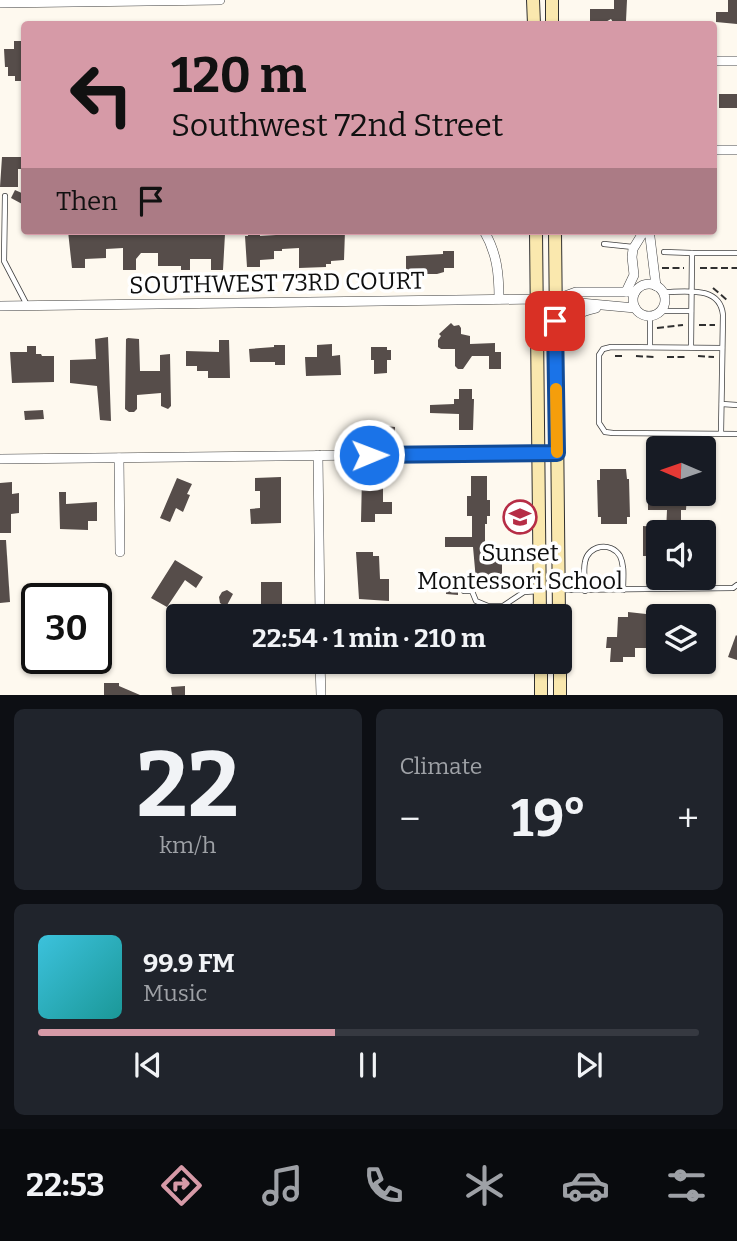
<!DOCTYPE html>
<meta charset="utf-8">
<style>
:root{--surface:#171b24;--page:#20242c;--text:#f1f3f6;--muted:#9ea1a6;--line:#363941;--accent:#d69aa7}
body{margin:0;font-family:Bitter,serif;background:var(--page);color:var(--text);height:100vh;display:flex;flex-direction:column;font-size:26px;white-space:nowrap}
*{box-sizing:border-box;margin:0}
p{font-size:23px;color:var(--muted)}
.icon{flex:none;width:38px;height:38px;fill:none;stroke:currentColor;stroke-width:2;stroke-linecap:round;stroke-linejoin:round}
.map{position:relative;height:695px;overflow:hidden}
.drawer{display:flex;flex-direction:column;gap:14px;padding:14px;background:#0d0f14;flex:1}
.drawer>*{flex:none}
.banner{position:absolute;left:21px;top:21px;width:696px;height:214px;border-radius:7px;box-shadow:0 2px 5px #0004;background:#d69aa7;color:#111;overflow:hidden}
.needle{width:46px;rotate:272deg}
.tools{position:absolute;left:646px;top:436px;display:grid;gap:14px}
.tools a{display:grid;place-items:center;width:70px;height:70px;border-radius:7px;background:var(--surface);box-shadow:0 2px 5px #0004;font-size:35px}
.speed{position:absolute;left:21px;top:583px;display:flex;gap:14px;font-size:35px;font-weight:700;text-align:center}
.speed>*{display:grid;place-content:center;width:91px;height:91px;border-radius:50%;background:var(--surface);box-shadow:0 2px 5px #0004;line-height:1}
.speed .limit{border:4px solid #111;border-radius:10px;background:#fff;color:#111}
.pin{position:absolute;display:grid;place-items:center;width:60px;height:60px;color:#fff;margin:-30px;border-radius:14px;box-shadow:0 4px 10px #0006}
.me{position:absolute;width:77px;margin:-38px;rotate:89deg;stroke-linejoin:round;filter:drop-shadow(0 0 5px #0008)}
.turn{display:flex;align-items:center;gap:24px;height:147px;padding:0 35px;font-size:32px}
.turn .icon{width:91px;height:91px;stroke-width:2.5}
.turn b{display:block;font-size:49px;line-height:60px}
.then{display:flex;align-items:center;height:66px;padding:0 35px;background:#0003;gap:14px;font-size:26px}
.big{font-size:52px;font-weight:700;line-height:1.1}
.drawer .widget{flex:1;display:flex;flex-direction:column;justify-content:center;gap:10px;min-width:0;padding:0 24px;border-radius:10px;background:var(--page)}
.drawer .dial{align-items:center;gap:0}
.dial b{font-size:91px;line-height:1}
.song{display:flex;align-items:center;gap:21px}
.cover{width:84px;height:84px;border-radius:10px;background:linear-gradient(135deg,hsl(190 70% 55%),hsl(180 70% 35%))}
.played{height:7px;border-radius:4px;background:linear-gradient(90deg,var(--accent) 45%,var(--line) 45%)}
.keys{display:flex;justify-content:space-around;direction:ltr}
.heat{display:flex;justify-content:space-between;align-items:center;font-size:38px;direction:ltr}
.drawer .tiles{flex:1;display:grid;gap:14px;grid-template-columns:1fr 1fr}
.widget:last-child{grid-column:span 2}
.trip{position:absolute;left:166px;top:604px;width:406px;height:70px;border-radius:7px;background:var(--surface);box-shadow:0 2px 5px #0004;font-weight:700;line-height:70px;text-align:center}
.tab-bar{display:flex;height:112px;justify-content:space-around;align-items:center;background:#090b0e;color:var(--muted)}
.tab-bar .icon{width:49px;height:49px}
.tab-bar .on{color:var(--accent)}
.tab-bar b{font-size:32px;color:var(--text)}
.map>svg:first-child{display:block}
.building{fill:#564d4a}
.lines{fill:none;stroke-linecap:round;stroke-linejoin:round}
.service-casing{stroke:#414141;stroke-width:6}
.minor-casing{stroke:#414141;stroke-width:10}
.secondary-casing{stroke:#303030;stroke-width:14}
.path{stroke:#303030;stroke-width:2;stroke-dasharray:7 3.5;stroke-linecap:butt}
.service{stroke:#fff;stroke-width:4.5}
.minor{stroke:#fff;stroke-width:9}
.secondary{stroke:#fae8ae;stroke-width:12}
.route-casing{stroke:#114b97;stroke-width:18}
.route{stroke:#1a73e8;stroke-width:12}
.slow{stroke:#f59e0b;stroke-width:12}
.labels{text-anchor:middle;stroke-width:7;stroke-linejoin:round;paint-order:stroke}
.street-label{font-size:24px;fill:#0e0e0e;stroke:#fff}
.poi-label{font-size:24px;fill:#0e0e0e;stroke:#fff}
</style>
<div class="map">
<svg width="737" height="695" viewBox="0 0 737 695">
<rect width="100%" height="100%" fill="#fef9ef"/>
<g class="building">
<polygon points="614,0 627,0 626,21 622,24 614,24 611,19 602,24 590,24 590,9 614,9"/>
<polygon points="728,0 737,0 737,24 716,22 716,12 728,12"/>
<polygon points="14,41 24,41 24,81 15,81 15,76 8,76 8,67 5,67 4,49 14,49"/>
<rect x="719" y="94" width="18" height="14"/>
<polygon points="2,157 24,157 24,169 18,169 18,187 0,187"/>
<polygon points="15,190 24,194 24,205 11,198"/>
<polygon points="68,231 190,231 190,234 225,234 223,270 211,270 211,259 190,259 190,270 181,270 181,266 158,266 158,253 141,253 136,259 136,270 123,270 123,248 106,249 106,258 85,259 85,268 72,268"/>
<polygon points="248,231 260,231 260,236 276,235 276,231 345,231 344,260 331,261 331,264 326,264 326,267 299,268 299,248 282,249 282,251 274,251 274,259 260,260 260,267 247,267 245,236 248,236"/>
<polygon points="443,251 454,251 454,268 444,268 444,272 437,274 406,274 406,256 443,254"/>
<polygon points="451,323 454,326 459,325 461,328 461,334 470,336 470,344 495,343 495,352 501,352 501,369 489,369 489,356 472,356 463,369 458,369 455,366 455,349 441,349 438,347 438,340 441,336 439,334"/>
<polygon points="108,337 111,421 100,420 97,386 70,383 70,360 96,359 95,339"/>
<polygon points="128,338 139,339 140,371 160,371 160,355 170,354 171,406 168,409 161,406 161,393 137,395 137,409 134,412 129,412 125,409 126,339"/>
<polygon points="219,340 229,340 230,378 208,378 208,371 197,371 197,366 186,366 186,351 219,352"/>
<polygon points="332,344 332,356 340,355 341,375 306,376 305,357 317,357 317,345"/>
<polygon points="274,345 285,345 285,365 275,365 275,362 250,362 249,349 274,347"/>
<polygon points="27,346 36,346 36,354 41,354 42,356 54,356 54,382 12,383 10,352 27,352"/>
<polygon points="371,347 387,347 387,350 391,350 391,360 387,360 387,373 374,374 374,360 371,360"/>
<polygon points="459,389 472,389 472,399 474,399 473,430 459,430 459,414 430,413 430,405 454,404 454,399 459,399"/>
<polygon points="43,410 44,419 25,420 24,411"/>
<polygon points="376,425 395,427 395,437 368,437 368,427 376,427"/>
<polygon points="600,469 626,469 627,479 629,479 630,517 627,517 627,524 601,524 601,517 598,517 597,480 600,480"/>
<polygon points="362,476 378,476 378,479 383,479 383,502 392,502 392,514 375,514 375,522 361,522"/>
<polygon points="471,476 487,476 487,500 490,500 490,516 487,516 487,524 485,524 485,558 502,557 502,587 485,587 485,580 476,580 473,547 445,547 445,537 472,537 472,516 467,516 467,496 471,496"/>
<polygon points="281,477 281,523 251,524 250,509 260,508 260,491 255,491 255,478"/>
<polygon points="177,478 192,484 187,494 190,495 183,512 176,508 170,522 160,518"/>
<polygon points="12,482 12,494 19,493 19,513 11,514 11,533 0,533 0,483"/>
<polygon points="59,492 66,492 66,504 97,502 97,521 88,521 88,530 60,529"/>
<polygon points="648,493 687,494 686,510 681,510 681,532 666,532 667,510 648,510"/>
<polygon points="643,526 658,527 658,556 643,556"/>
<polygon points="0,540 6,540 10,602 0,603"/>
<polygon points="356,552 373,552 373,556 379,556 380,579 389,579 389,601 359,599"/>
<polygon points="175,560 203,577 196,588 185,580 167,607 151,598"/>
<polygon points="261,582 282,582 282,616 270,616 270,612 261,610"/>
<polygon points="446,582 458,582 458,595 446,594"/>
<polygon points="227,590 233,594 226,607 220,603 219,597 222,592"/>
<polygon points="628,612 655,615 654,633 648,633 648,648 635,648 635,657 623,657 623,662 610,662 611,648 606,648 607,637 617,637 618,617 628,617"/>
<polygon points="736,635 737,636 737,660 728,657"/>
<polygon points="476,662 489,662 490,671 476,671"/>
<polygon points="104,683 119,683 119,686 140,695 104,695"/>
<polygon points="185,686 185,695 172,695 171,687"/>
</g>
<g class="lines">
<defs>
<g id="service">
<polyline points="5,196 4,261 27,305"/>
<polyline points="604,244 633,247"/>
<polyline points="664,252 692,253"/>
<path d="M 663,292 C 685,292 720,285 723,315 L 721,433"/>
<polyline points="662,311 691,311"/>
<polyline points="650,347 650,317"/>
<polyline points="691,347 692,253 737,253"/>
<polyline points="722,348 611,347 603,349 599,355 599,423 605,432 613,433 737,434"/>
<polyline points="722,404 737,405"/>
<polyline points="560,590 733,588 737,585"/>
<polyline points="464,591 472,591 476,601 488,606 503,606 524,592 539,591"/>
<path d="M 585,591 C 585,582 583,571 585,562 C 588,545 611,541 620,556 C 625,566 623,579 623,590"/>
</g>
<g id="minor">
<polyline points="0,3 220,0"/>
<polyline points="714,61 737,61"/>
<polyline points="714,150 737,150"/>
<path d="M 484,231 C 497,253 499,274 499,299"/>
<polyline points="647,231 650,237 656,286"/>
<circle cx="649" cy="300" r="16"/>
<polyline points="626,292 634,275 632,257 633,249 644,231"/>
<polyline points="557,299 576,292 635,292"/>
<polyline points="0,306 537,299 635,308"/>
<path d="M 556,343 C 575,327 563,315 596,308"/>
<polyline points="318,455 320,616"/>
<polyline points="119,458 120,552"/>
<polyline points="0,459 557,453"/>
<polyline points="320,662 321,695"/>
</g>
<g id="secondary">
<polyline points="533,0 534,24"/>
<polyline points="552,0 552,24"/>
<polyline points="536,231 540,616"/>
<polyline points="555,231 559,616"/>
<polyline points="541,662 541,695"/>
<polyline points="560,662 560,695"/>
</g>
</defs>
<use href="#service" class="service-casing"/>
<use href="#minor" class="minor-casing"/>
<use href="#secondary" class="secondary-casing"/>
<g class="path">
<polyline points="662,268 684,268"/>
<polyline points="700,268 737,268"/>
<polyline points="713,288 727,300"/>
<polyline points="699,325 715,325"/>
<polyline points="657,328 683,325"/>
<polyline points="615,356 623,356"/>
<polyline points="636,356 654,357"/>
<polyline points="698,356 714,357"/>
<polyline points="667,357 685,357"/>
</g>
<use href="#service" class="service"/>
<use href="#minor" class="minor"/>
<use href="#secondary" class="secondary"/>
</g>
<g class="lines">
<defs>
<polyline id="route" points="369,455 557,453 555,321"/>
</defs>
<use href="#route" class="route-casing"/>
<use href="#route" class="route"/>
<polyline class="slow" points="556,389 557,452"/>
</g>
<defs>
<symbol id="school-ring" viewBox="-11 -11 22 22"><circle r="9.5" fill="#fff" stroke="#b62d46" stroke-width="1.5"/><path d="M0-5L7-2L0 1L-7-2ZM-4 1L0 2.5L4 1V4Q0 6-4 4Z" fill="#b62d46"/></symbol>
</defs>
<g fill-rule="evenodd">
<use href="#school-ring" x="501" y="498" width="38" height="38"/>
</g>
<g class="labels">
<g class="street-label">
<text transform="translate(277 283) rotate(-1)" y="8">SOUTHWEST 73RD COURT</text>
</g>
<g class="poi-label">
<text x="520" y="561">Sunset<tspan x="520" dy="28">Montessori School</tspan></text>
</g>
</g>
</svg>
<div class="tools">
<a><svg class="needle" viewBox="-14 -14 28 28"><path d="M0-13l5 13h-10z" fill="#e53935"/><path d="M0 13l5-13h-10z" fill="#9ea1a6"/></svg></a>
<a><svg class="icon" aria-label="sound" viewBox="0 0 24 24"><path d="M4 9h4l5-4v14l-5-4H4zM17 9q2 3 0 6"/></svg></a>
<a><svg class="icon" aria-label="layers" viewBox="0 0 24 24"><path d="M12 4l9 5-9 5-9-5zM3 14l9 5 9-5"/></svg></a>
</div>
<div class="speed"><div class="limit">30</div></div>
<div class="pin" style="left:555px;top:321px;background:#d93025"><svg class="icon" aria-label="arrive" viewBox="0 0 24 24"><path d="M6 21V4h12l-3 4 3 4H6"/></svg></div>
<svg class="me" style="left:369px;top:455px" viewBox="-20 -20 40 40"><circle r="17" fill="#1a73e8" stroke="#fff" stroke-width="3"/><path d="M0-11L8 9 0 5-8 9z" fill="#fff"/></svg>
<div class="trip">22:54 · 1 min · 210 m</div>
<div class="banner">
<div class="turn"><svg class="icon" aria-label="left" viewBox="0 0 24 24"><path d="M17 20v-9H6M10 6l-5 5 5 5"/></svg><div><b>120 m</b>Southwest 72nd Street</div></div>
<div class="then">Then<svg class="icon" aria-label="arrive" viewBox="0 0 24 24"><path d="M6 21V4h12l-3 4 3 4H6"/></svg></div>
</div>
</div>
<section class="drawer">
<div class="tiles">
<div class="widget dial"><b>22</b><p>km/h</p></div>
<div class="widget"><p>Climate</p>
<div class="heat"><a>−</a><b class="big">19°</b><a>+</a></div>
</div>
<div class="widget">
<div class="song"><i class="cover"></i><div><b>99.9 FM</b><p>Music</p></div></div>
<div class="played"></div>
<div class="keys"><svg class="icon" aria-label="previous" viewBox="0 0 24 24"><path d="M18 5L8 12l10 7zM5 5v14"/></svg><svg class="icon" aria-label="pause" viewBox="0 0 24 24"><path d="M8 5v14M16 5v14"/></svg><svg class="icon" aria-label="next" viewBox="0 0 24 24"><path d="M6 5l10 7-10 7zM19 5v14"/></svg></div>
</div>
</div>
</section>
<nav class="tab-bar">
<b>22:53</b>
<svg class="icon on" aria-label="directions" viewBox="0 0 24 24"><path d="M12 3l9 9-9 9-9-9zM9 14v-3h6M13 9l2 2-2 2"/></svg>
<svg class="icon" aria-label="music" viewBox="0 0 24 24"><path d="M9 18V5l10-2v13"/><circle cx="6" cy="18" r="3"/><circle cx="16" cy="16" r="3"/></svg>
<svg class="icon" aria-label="phone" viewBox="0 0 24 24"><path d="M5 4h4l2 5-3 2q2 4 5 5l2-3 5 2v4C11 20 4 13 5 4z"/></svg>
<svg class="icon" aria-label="climate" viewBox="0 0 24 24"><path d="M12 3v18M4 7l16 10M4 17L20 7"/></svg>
<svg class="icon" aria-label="car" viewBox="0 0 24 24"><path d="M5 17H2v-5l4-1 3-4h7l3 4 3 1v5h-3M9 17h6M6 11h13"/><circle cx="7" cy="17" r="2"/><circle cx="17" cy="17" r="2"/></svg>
<svg class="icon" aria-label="filters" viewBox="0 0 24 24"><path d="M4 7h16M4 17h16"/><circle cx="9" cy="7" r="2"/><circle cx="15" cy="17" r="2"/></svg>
</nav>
